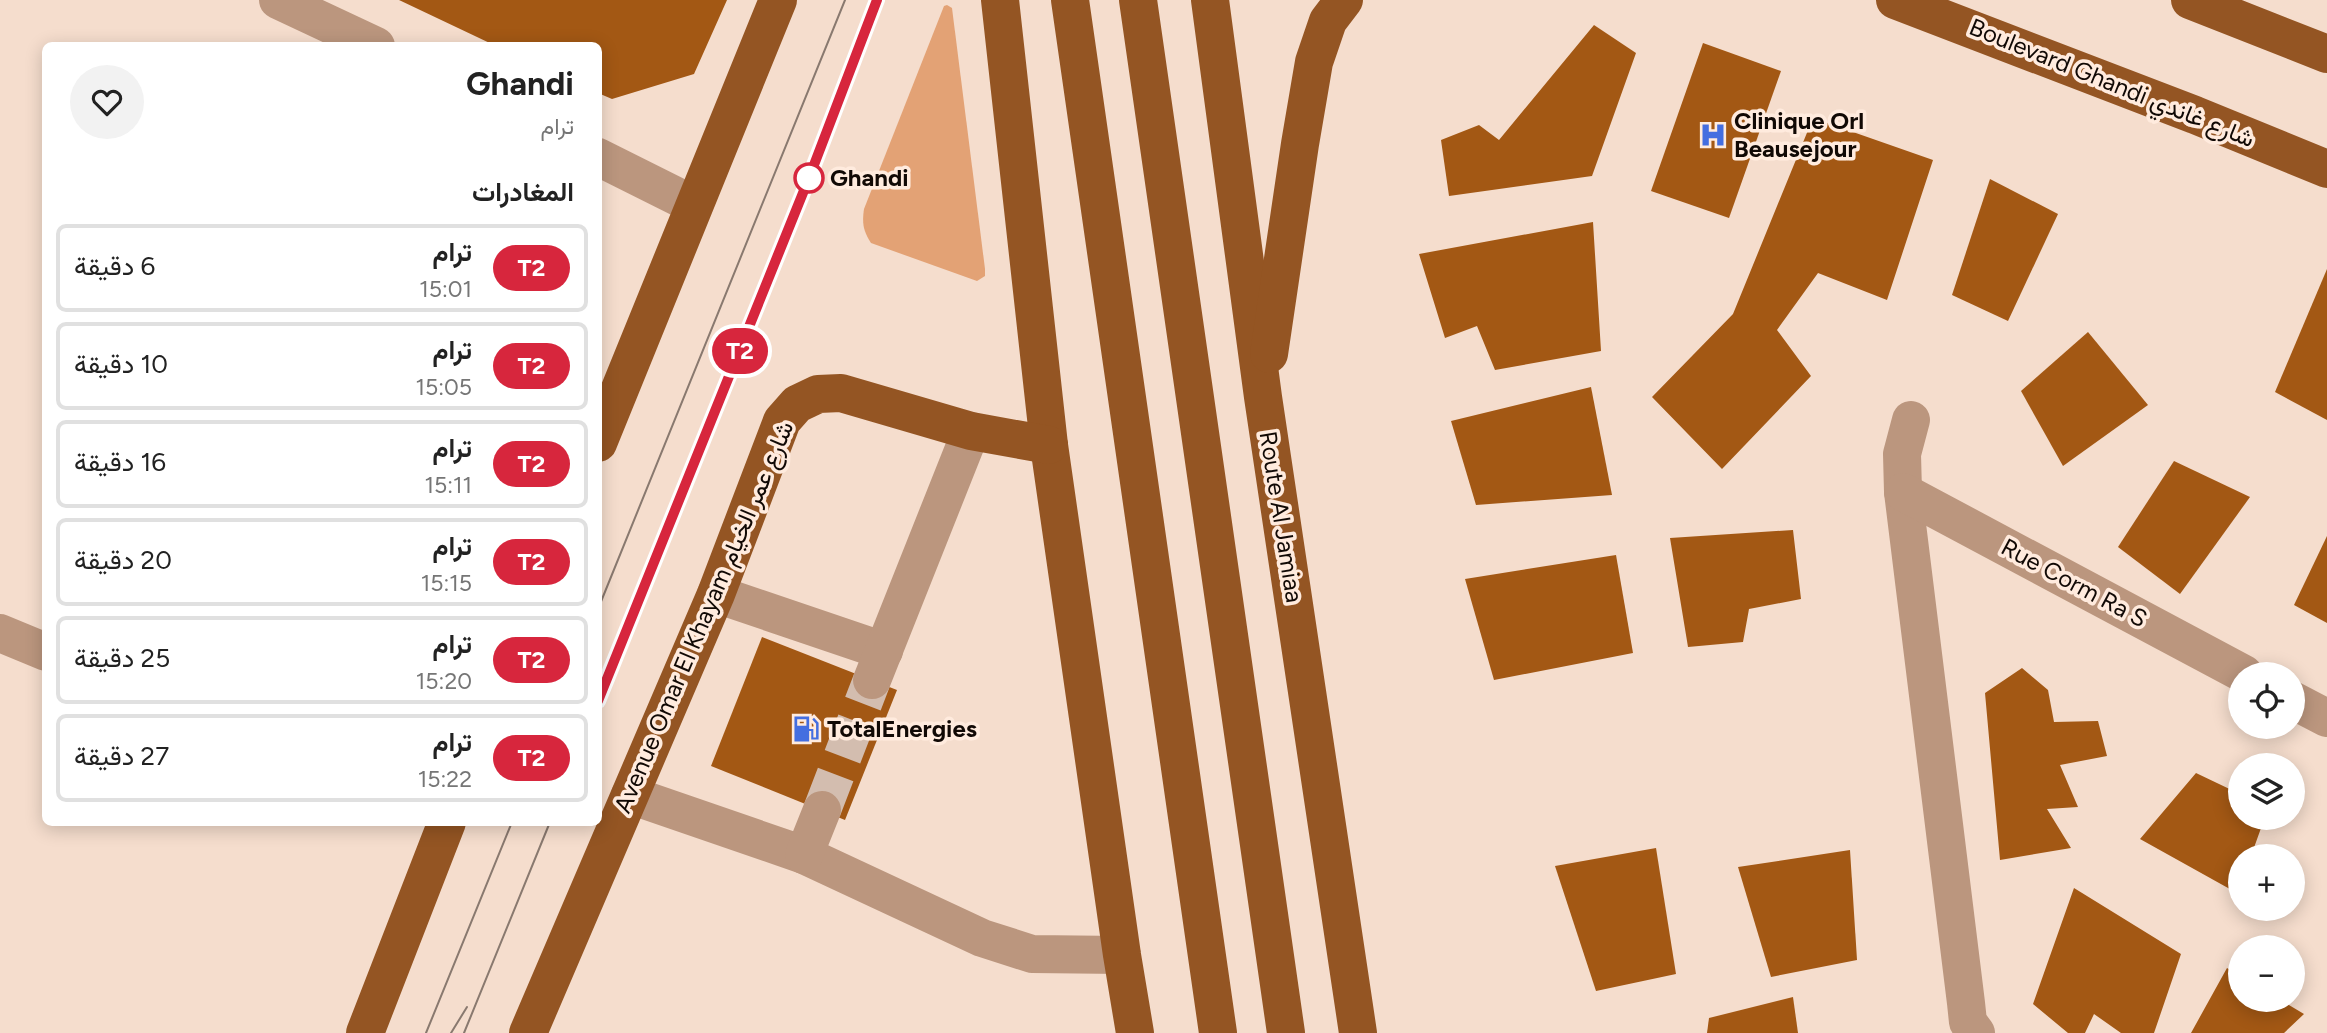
<!DOCTYPE html>
<html lang="ar">
<head>
<meta charset="utf-8">
<style>
	:root { --surface:#fff; --page:#f2f2f2; --text:#222; --muted:#767676; --line:#e0e0e0 }
	body { margin:0; font-family:Figtree,Vazirmatn,sans-serif; background:var(--page); color:var(--text); direction:rtl; height:100vh; display:flex; flex-direction:column; font-size:26px; white-space:nowrap }
	* { box-sizing:border-box; margin:0 }
	p { font-size:23px; color:var(--muted) }
	.icon { flex:none; width:38px; height:38px; fill:none; stroke:currentColor; stroke-width:2; stroke-linecap:round; stroke-linejoin:round }
	.map { position:relative; flex:1; overflow:hidden; direction:ltr }
	.side { position:absolute; left:42px; top:42px; width:560px; height:784px; display:flex; flex-direction:column; background:var(--surface); border-radius:10px; box-shadow:0 4px 18px #0003; direction:rtl }
	.side>* { flex:none }
	.badge { padding:0 14px; border-radius:23px; font-size:24px; line-height:46px }
	.tools { position:absolute; left:2228px; top:662px; display:grid; gap:14px }
	.tools a { display:grid; place-items:center; width:77px; height:77px; border-radius:50%; background:var(--surface); box-shadow:0 4px 18px #0003; font-size:35px }
	.map>.badge { position:absolute; translate:-50% -50%; box-shadow:0 0 0 4px #fff }
	h2 { padding:0 28px; font-size:26px; line-height:63px }
	.round { display:grid; place-items:center; flex:none; width:74px; height:74px; border-radius:37px; background:var(--page) }
	.summary { display:flex; align-items:center; justify-content:space-between; height:119px; padding:0 28px }
	h1 { font-size:33px; font-weight:700; line-height:52px }
	ul { padding:0; list-style:none }
	li { display:flex; align-items:center; gap:21px; height:88px; margin:0 14px 10px; padding:0 14px; border:4px solid var(--line); border-radius:10px }
	li div { flex:1 }
	li b { display:block; font-size:26px }
	li em { font-style:normal }
	li .badge { min-width:77px; font-weight:700; text-align:center }
	.map>svg:first-child { display:block }
</style>
</head>
<body>
<div class="map">
<svg width="2327" height="1033" viewBox="0 0 2327 1033">
	<rect width="100%" height="100%" fill="#f5ddcd"/>
	<path fill="#e3a275" d="M947 5 952 8 985 269V276L977 281 871 243C863 231 862 223 864 209L944 6Z"/>
	<g fill="#a35814">
		<path d="M399 0H727L694 74 612 99 598 93V46H496Z"/>
		<path d="M1594 25 1636 53 1592 176 1449 196 1441 140 1479 125 1499 140Z"/>
		<path d="M1703 43 1781 71 1729 218 1651 191Z"/>
		<path d="M1813 118 1933 160 1887 300 1818 273 1777 330 1811 376 1722 469 1652 397 1733 314Z"/>
		<path d="M1990 179 2058 214 2008 321 1952 295Z"/>
		<path d="M1593 222 1601 351 1495 370 1477 326 1445 338 1419 254Z"/>
		<path d="M2327 269V420L2275 392Z"/>
		<path d="M2088 332 2148 405 2063 466 2021 391Z"/>
		<path d="M1591 387 1612 495 1476 505 1451 421Z"/>
		<path d="M2174 461 2250 497 2180 594 2118 547Z"/>
		<path d="M1793 530 1801 599 1749 609 1743 642 1688 647 1670 538Z"/>
		<path d="M2327 536V623L2294 605Z"/>
		<path d="M1616 555 1633 653 1494 680 1465 579Z"/>
		<path d="M762 637 897 690 845 820 711 766Z"/>
		<path d="M2022 668 2048 690 2054 722 2098 721 2107 756 2060 765 2078 807 2047 809 2071 848 2000 860 1985 693Z"/>
		<path d="M2196 773 2240 794V817H2265L2251 856H2240V884L2237 893 2140 839Z"/>
		<path d="M1656 848 1676 974 1596 991 1555 866Z"/>
		<path d="M1850 850 1857 960 1771 977 1738 867Z"/>
		<path d="M2074 888 2181 954 2154 1033H2121L2094 1014 2085 1033H2068L2033 1004Z"/>
		<path d="M2227 968 2240 976V999H2279L2304 1014 2284 1033H2191Z"/>
		<path d="M1793 997 1798 1033H1707L1709 1018Z"/>
	</g>
	<g fill="none" stroke-linecap="round" stroke-linejoin="round">
		<path stroke="#d3bdaf" stroke-width="38" stroke-dasharray="38 19" stroke-linecap="butt" d="M822 810 872 680"/>
		<g stroke="#bb967e" stroke-width="38">
			<path d="M278 0 376 46"/>
			<path d="M598 157 694 205"/>
			<path d="M1911 420 1902 454 1903 492 1966 1003 1968 1022 1976 1033"/>
			<path d="M1903 492 2244 674"/>
			<path d="M716 594 884 651"/>
			<path d="M0 633 46 652"/>
			<path d="M872 680 971 431"/>
			<path d="M2292 700 2327 718"/>
			<path d="M630 795 804 855 982 938 1032 954 1122 955"/>
			<path d="M804 855 822 810"/>
		</g>
		<g stroke="#945523" stroke-width="38">
			<path d="M1000 0 1049 445 1122 955 1135 1033"/>
			<path d="M1070 0 1218 1033"/>
			<path d="M1138 0 1286 1033"/>
			<path d="M1210 0 1263 397 1358 1033"/>
			<path d="M1895 0 2195 115 2327 169"/>
			<path d="M2190 0 2327 54"/>
			<path d="M1269 354 1300 144 1314 62 1328 21 1344 0"/>
			<path d="M598 443 778 0"/>
			<path d="M365 1033 447 822"/>
			<path d="M528 1033 716 594 782 421 797 404 818 394 841 393 971 431 1049 445"/>
		</g>
		<g stroke="#89796f" stroke-width="2">
			<path d="M598 609 845 0"/>
			<path d="M598 701 809 178 877 0"/>
			<path d="M426 1033 512 822"/>
			<path d="M451 1033 467 1007"/>
			<path d="M464 1033 550 822"/>
		</g>
	</g>
	<g fill="none" stroke-linecap="round" stroke-linejoin="round">
		<g stroke="#fff" stroke-width="16">
			<path id="line" d="M598 701 809 178 877 0"/>
		</g>
		<use href="#line" stroke="#d7263d" stroke-width="10"/>
	</g>
	<defs>
		<g id="hospital-bare" transform="scale(2.1)"><path d="M-5-5h3v3.5h4V-5h3V5h-3V1.5h-4V5h-3Z" fill="#446ee0" stroke="#ffebde" stroke-width="2.5" paint-order="stroke"/></g>
		<g id="fuel-bare" transform="scale(2.1)"><path d="M-5.5-6h7V0h2V4h1.3V-2.5L3-4.5l.8-.8L6-3V5H2.5V1h-1V6h-7ZM-4.2-4.7v3.2H.2V-4.7Z" fill="#446ee0" stroke="#ffebde" stroke-width="2.5" paint-order="stroke"/></g>
	</defs>
	<g fill-rule="evenodd">
		<use href="#hospital-bare" x="1713" y="135"/>
		<use href="#fuel-bare" x="806" y="729"/>
	</g>
	<circle fill="#fff" stroke="#d7263d" stroke-width="3.5" cx="809" cy="178" r="14"/>
	<g text-anchor="middle" stroke-width="7" stroke-linejoin="round" paint-order="stroke">
		<g font-size="24" fill="#110905" stroke="#ffebde">
			<text transform="translate(2112 83) rotate(22)" y="8">Boulevard Ghandi شارع غاندي</text>
			<text transform="translate(1281 517) rotate(81)" y="8">Route Al Jamiaa</text>
			<text transform="translate(2074 583) rotate(28)" y="8">Rue Corm Ra S</text>
			<text transform="translate(704 617) rotate(-67)" y="8">Avenue Omar El Khayam شارع عمر الخيام</text>
		</g>
		<g font-size="24" font-weight="bold" fill="#110905" stroke="#ffebde" text-anchor="start">
			<text x="1734" y="129">Clinique Orl<tspan x="1734" dy="28">Beausejour</tspan></text>
			<text x="827" y="737">TotalEnergies</text>
		</g>
		<g font-size="24" font-weight="bold" fill="#110905" stroke="#ffebde" text-anchor="start">
			<text x="830" y="186">Ghandi</text>
		</g>
	</g>
</svg>
<div class="tools">
<a><svg class="icon" aria-label="locate" viewBox="0 0 24 24"><circle cx="12" cy="12" r="6"/><path d="M12 2v4M12 18v4M2 12h4M18 12h4"/></svg></a>
<a><svg class="icon" aria-label="layers" viewBox="0 0 24 24"><path d="M12 4l9 5-9 5-9-5zM3 14l9 5 9-5"/></svg></a>
<a>+</a>
<a>−</a>
</div>
<b class="badge" style="left:740px;top:351px;background:#d7263d;color:#fff">T2</b>
<section class="side">
<div class="summary"><div><h1>Ghandi</h1><p>ترام</p></div><a class="round"><svg class="icon" aria-label="heart" viewBox="0 0 24 24"><path d="M12 20l-8-8c-3-5 5-10 8-4 3-6 11-1 8 4z"/></svg></a></div>
<h2>المغادرات</h2>
<ul>
<li><span class="badge" style="background:#d7263d;color:#fff">T2</span><div><b>ترام</b><p>15:01</p></div><em>6 دقيقة</em></li>
<li><span class="badge" style="background:#d7263d;color:#fff">T2</span><div><b>ترام</b><p>15:05</p></div><em>10 دقيقة</em></li>
<li><span class="badge" style="background:#d7263d;color:#fff">T2</span><div><b>ترام</b><p>15:11</p></div><em>16 دقيقة</em></li>
<li><span class="badge" style="background:#d7263d;color:#fff">T2</span><div><b>ترام</b><p>15:15</p></div><em>20 دقيقة</em></li>
<li><span class="badge" style="background:#d7263d;color:#fff">T2</span><div><b>ترام</b><p>15:20</p></div><em>25 دقيقة</em></li>
<li><span class="badge" style="background:#d7263d;color:#fff">T2</span><div><b>ترام</b><p>15:22</p></div><em>27 دقيقة</em></li>
</ul>
</section>
</div>
</body>
</html>
